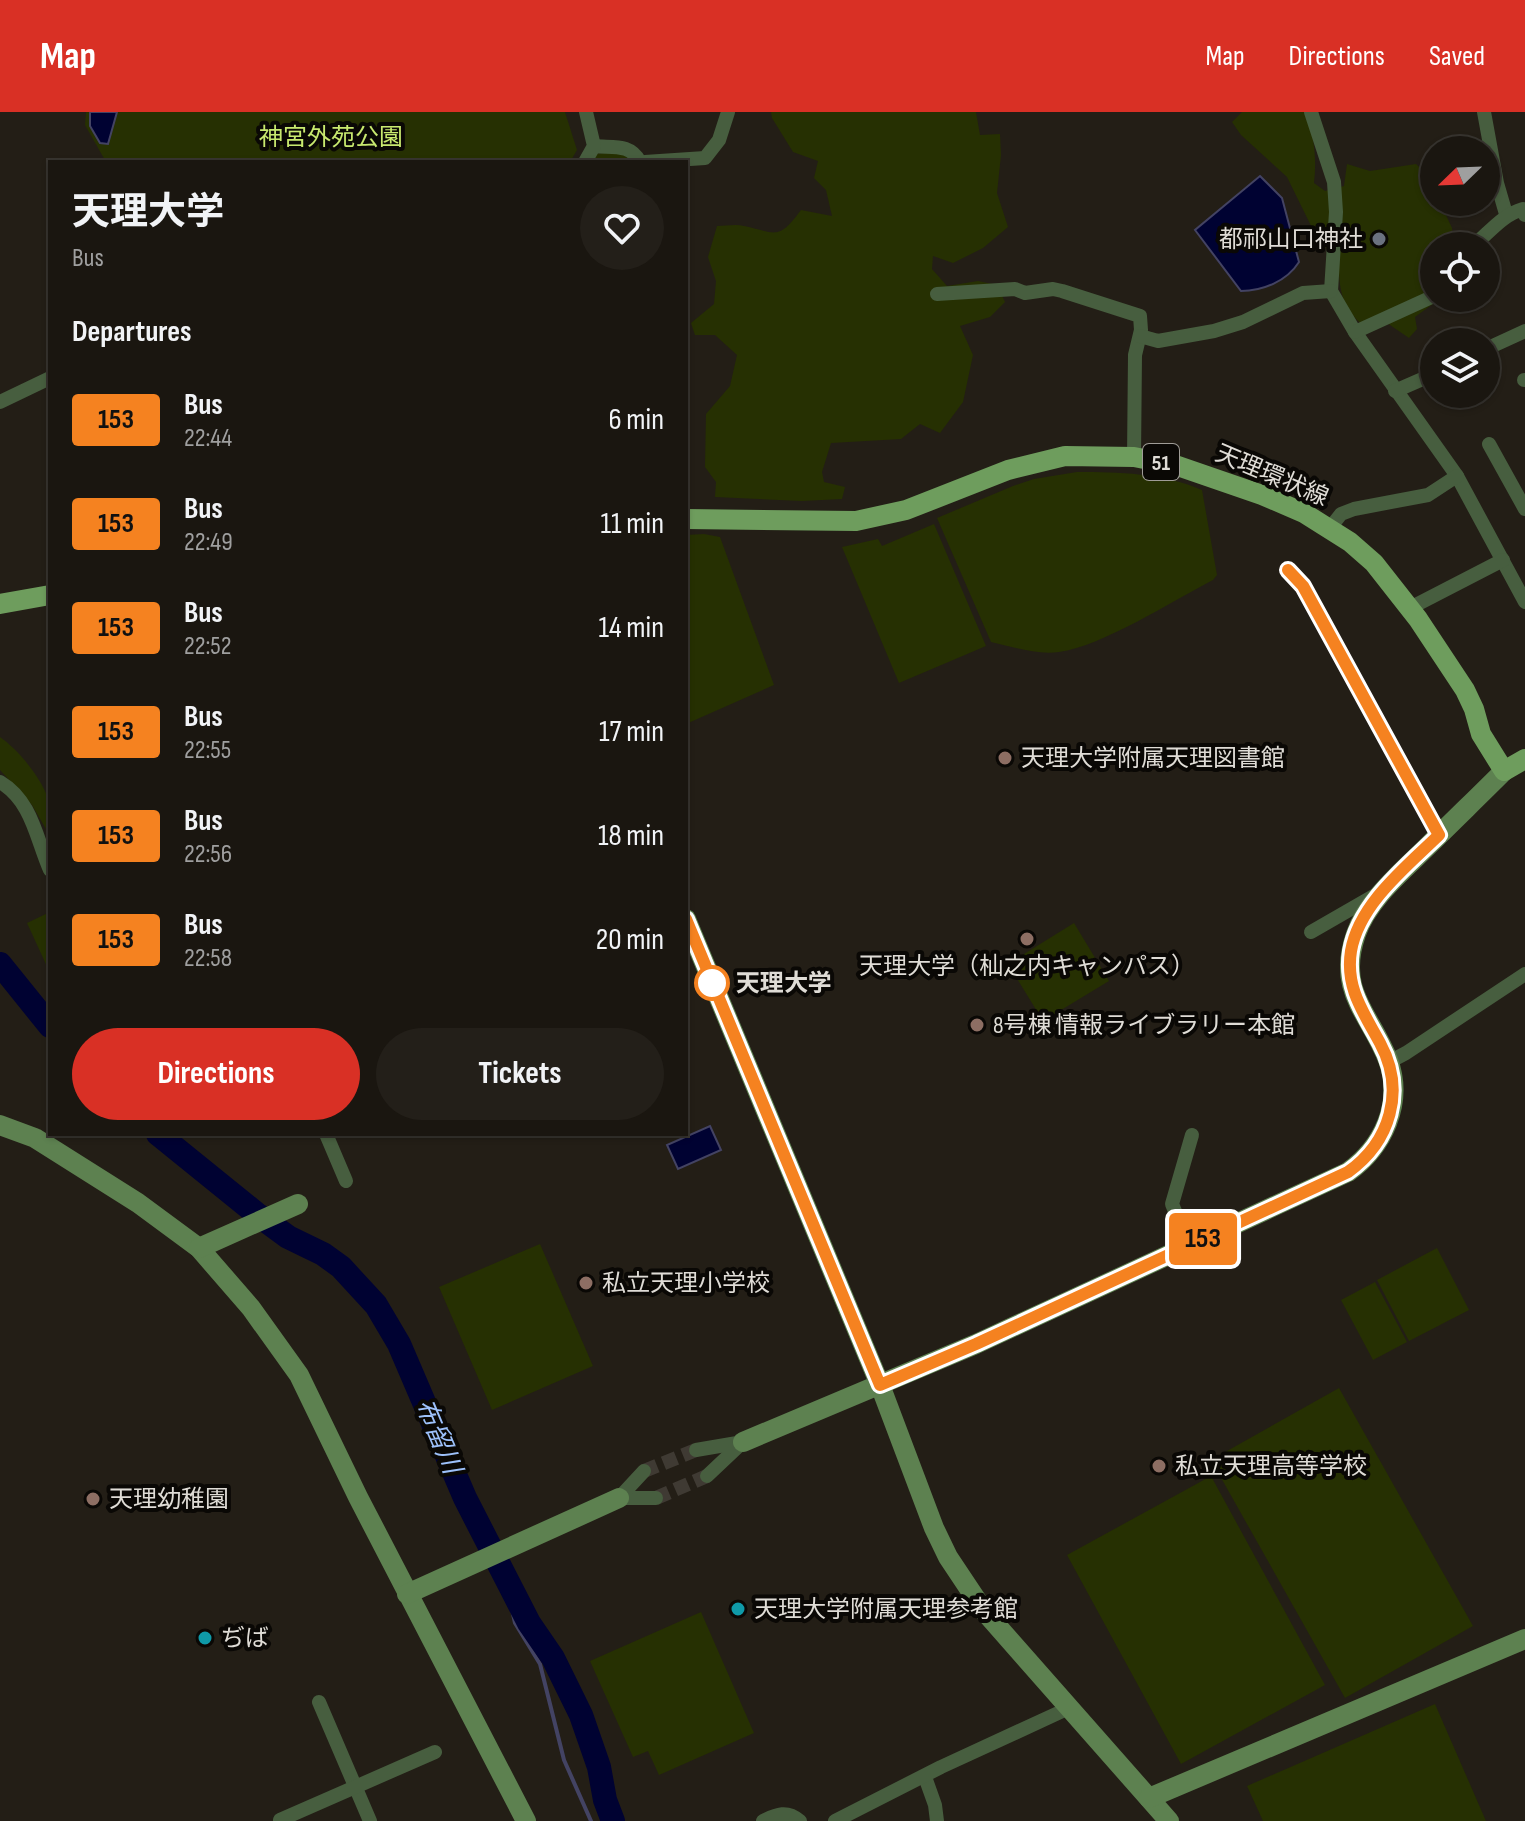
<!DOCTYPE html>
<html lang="en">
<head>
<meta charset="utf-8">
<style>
	:root { --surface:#1a1610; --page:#231f19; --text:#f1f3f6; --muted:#9f9f9f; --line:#383530; --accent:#d93025 }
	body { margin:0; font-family:"Sofia Sans Condensed","Noto Sans JP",sans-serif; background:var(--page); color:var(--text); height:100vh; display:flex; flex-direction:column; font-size:30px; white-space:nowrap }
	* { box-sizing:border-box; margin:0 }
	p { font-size:26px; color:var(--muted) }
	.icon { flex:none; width:44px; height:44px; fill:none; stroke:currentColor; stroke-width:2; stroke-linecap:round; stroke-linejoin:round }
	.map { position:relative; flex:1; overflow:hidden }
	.panel { position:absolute; left:48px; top:48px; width:640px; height:976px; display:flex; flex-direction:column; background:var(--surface); border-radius:0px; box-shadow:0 2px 6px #0004,0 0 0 2px var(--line) }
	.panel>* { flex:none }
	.badge { padding:0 16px; border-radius:6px; font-size:28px; line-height:52px }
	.needle { width:52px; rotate:247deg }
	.tools { position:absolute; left:1420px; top:24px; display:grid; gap:16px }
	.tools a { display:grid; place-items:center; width:80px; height:80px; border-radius:50%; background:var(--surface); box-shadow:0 2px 6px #0004,0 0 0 2px var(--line); font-size:40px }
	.map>.badge { position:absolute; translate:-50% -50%; box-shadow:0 0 0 4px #fff }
	h2 { padding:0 24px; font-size:30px; line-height:72px }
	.round { display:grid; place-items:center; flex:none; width:84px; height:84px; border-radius:42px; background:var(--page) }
	.overview { display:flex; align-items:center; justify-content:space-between; height:136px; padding:0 24px }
	h1 { font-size:38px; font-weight:700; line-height:60px }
	.primary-button { display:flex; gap:16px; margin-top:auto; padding:16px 24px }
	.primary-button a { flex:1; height:92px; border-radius:48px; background:var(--accent); color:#fff; font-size:32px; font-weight:700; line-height:92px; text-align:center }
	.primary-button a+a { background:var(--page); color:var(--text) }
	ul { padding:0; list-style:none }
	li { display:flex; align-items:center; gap:24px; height:104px; padding:0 24px }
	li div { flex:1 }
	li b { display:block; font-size:30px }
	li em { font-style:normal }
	li .badge { min-width:88px; font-weight:700; text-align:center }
	header { display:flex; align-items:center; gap:48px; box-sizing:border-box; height:112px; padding:0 40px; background:var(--accent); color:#fff }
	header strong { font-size:38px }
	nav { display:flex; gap:44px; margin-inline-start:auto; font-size:28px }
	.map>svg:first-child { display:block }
</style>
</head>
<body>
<header>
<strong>Map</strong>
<nav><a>Map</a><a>Directions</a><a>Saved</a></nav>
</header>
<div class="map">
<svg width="1525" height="1709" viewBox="0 0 1525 1709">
	<rect width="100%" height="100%" fill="#231e16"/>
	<g fill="#263002">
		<path d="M86 0H565L577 38 570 50H106L85 13Z"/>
		<path d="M771 0H976L980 23 1000 22 1001 43 997 81 1008 115 983 136 953 151 933 144 932 157 947 174 978 169 997 173 1005 190 990 205 960 214 973 243 963 290 940 321 920 312 901 327 831 331 822 360 824 370 845 375 842 387 802 389 715 385 716 370 705 355 706 302 730 274 737 243 715 223H695L691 211 714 192 716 169 708 145 717 114C726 114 736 112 744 114 777 121 778 129 801 98L832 104 826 78 814 66 818 49 793 40 772 6Z"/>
		<path d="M1242 0H1306C1314 24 1317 46 1314 71L1325 79 1344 74 1347 52 1370 59 1416 52 1433 68 1434 90H1440L1452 116 1454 134H1434V186H1441L1415 205 1417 217 1409 226 1387 211 1371 218C1345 204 1338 180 1339 152L1316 124 1287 65 1241 23 1232 10Z"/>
		<path d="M628 39 634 50H590L594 42Z"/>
		<path d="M1077 360C1119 360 1163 361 1202 378L1217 463 1213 468C1172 489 1103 534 1059 540 1037 543 1013 535 991 530L937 406 1013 374 1034 367Z"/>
		<path d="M934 412 986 534 899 571 842 435 878 427 882 434Z"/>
		<path d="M704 422 720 425 774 573 686 612V423Z"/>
		<path d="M0 625C19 638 46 671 50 694 51 701 50 708 50 715L46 717 32 693 0 658Z"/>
		<path d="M50 800V861L27 811Z"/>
		<path d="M1074 811 1109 869 1043 909 1008 852Z"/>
		<path d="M540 1132 593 1254 492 1298 439 1175Z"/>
		<path d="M1437 1136 1469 1198 1409 1229 1377 1168Z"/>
		<path d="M1375 1170 1407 1230 1373 1248 1341 1188Z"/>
		<path d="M1339 1276 1473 1514 1345 1586 1211 1348Z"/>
		<path d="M1211 1364 1325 1573 1181 1652 1067 1443Z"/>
		<path d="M701 1500 754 1621 659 1663 648 1639 633 1645 590 1549Z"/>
		<path d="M1435 1592 1486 1709H1263L1247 1674Z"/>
	</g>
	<g fill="#000232" stroke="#434363" stroke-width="2">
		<path d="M90 0H117L108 32 100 31 90 14Z"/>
		<path d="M1260 64 1282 86 1299 150C1287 169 1263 179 1241 179L1195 118Z"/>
		<path d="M710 1014 721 1038 678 1057 667 1033Z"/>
	</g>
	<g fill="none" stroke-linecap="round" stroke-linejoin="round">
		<path stroke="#434363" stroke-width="4" d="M505 1465 515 1511 540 1552 564 1648 591 1709"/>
		<g stroke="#000232" stroke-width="24">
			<path d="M0 852 50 914"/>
			<path d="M158 1022 258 1103 288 1125 323 1142 341 1155 376 1193 399 1232 465 1386 529 1511 553 1546 581 1603 599 1655 605 1688 613 1709"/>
		</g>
		<g stroke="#3f3a33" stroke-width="14" stroke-dasharray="14 7" stroke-linecap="butt">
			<path d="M644 1359 696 1338"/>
			<path d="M656 1386 707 1364"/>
		</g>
		<g stroke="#475e3f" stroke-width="14">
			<path d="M1311 0 1334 70 1336 100 1331 179 1355 220 1457 364 1525 490"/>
			<path d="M1484 0 1497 71 1506 102"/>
			<path d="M594 34C613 36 630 31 640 50"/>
			<path d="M585 50 594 34 586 0"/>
			<path d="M645 50 705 46 719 28 728 0"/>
			<path d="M1473 134C1490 120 1502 103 1523 97L1525 103"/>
			<path d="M937 182 1015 177 1025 181 1053 177 1062 179 1140 204 1141 218 1135 243 1134 345"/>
			<path d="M1355 220 1434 184"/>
			<path d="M1140 224 1158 229 1214 219 1243 210 1303 181 1331 179"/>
			<path d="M1486 237 1525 219"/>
			<path d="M1524 268H1525"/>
			<path d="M1395 279 1434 262"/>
			<path d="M0 290 50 266"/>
			<path d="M1489 332 1525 397"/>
			<path d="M1330 416 1341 402 1354 397 1428 383 1457 364"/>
			<path d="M1288 458 1303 474 1439 723"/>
			<path d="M1410 496 1503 448"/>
			<path d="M0 670C32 689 36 726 50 758"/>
			<path d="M1311 820 1377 782"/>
			<path d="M1389 950 1406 941 1525 862"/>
			<path d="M326 1022 346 1069"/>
			<path d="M1189 1133 1172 1092 1192 1023"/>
			<path d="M696 1338 743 1330"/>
			<path d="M707 1364 743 1330"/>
			<path d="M619 1386H656"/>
			<path d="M619 1386 644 1359"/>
			<path d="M319 1590 370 1709"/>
			<path d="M925 1665 935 1693 937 1709"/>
			<path d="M280 1708 435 1640"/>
			<path d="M763 1709C777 1702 787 1698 800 1709"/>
			<path d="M835 1709 941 1655 1069 1596"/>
		</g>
		<g stroke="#5d8150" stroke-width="20">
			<path d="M686 807 880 1273 934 1416 948 1445 984 1499 1169 1709"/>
			<path d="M0 1013 35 1026 138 1091 199 1136 251 1196 299 1263 358 1385 526 1709"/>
			<path d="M199 1136 298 1092"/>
			<path d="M743 1330 976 1232 1348 1060C1383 1035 1404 991 1388 948 1370 901 1336 880 1356 822 1368 787 1404 758 1430 732 1454 708 1479 684 1504 659"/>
			<path d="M407 1482 619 1386"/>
			<path d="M1149 1686 1525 1527"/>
		</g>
		<g stroke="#6e9d5d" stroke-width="20">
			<path d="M686 407 856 409 906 398 1008 358 1065 344 1134 345 1175 353 1262 383 1304 401 1350 430 1374 451 1418 507 1465 578 1474 597 1481 622 1504 659 1525 647"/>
			<path d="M0 492 50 483"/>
		</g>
	</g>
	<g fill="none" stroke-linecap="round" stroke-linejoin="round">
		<g stroke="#fff" stroke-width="18">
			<path id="line" d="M686 807 880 1273 976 1232 1348 1060C1390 1030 1406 979 1380 931 1364 901 1345 876 1351 839 1359 792 1406 755 1439 723L1303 474 1288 458"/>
		</g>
		<use href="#line" stroke="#f58220" stroke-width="12"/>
	</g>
	<circle fill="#6b7280" stroke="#0a0805" stroke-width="3" cx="1379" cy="127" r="8"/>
	<g fill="#8d6e63" stroke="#0a0805" stroke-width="3">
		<circle cx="1005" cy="646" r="8"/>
		<circle cx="1027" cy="827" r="8"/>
		<circle cx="977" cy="913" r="8"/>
		<circle cx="586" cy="1171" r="8"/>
		<circle cx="1159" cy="1354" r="8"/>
		<circle cx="93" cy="1387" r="8"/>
	</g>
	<circle fill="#fff" stroke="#f58220" stroke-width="4" cx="712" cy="871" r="16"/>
	<g fill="#0f9aa8" stroke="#0a0805" stroke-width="3">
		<circle cx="738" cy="1497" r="8"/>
		<circle cx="205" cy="1526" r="8"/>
	</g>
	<g text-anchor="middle" stroke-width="8" stroke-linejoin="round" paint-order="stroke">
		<rect fill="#0a0805" stroke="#9f9c97" stroke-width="2" x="1143" y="332" width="36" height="36" rx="6"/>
		<g font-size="22" font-weight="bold" fill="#dfdcd6">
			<text x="1161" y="358">51</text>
		</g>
		<g font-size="24" fill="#c8e96f" stroke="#0a0805">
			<text x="331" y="33">神宮外苑公園</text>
		</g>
		<g font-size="24" fill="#dfdcd6" stroke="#0a0805" text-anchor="start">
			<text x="1363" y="135" text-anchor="end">都祁山口神社</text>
			<text x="1021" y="654">天理大学附属天理図書館</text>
			<text x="1027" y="862" text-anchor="middle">天理大学（杣之内キャンパス）</text>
			<text x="993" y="921">8号棟 情報ライブラリー本館</text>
			<text x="602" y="1179">私立天理小学校</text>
			<text x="1175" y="1362">私立天理高等学校</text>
			<text x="109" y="1395">天理幼稚園</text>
			<text x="754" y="1505">天理大学附属天理参考館</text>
			<text x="221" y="1534">ぢば</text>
		</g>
		<g font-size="24" fill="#dfdcd6" stroke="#0a0805">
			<text transform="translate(1272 363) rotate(23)" y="8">天理環状線</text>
		</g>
		<g font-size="24" font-weight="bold" fill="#dfdcd6" stroke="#0a0805" text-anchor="start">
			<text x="736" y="879">天理大学</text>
		</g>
		<g font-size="26" font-style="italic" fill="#9dc1fb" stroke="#0a0805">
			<text transform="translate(439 1324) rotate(67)" y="9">布留川</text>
		</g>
	</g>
</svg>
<div class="tools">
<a><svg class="needle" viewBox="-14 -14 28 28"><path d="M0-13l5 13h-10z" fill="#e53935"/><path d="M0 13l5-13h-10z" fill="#9f9f9f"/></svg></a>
<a><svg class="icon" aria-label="locate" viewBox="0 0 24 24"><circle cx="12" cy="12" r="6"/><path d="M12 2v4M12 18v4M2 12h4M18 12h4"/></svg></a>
<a><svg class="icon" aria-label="layers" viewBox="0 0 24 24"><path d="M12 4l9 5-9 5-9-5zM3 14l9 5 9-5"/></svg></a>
</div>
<b class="badge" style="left:1203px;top:1127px;background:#f58220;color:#111">153</b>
<section class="panel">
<div class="overview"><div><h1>天理大学</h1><p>Bus</p></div><a class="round"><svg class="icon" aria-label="heart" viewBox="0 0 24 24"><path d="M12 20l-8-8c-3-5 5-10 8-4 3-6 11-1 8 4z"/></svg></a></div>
<h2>Departures</h2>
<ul>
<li><span class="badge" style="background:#f58220;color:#111">153</span><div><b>Bus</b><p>22:44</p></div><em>6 min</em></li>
<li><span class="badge" style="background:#f58220;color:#111">153</span><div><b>Bus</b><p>22:49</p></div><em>11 min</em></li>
<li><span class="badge" style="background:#f58220;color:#111">153</span><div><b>Bus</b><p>22:52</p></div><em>14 min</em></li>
<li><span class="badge" style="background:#f58220;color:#111">153</span><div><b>Bus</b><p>22:55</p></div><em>17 min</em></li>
<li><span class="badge" style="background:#f58220;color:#111">153</span><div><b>Bus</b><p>22:56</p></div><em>18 min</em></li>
<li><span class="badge" style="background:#f58220;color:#111">153</span><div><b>Bus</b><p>22:58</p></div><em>20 min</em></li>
</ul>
<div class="primary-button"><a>Directions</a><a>Tickets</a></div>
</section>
</div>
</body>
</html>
